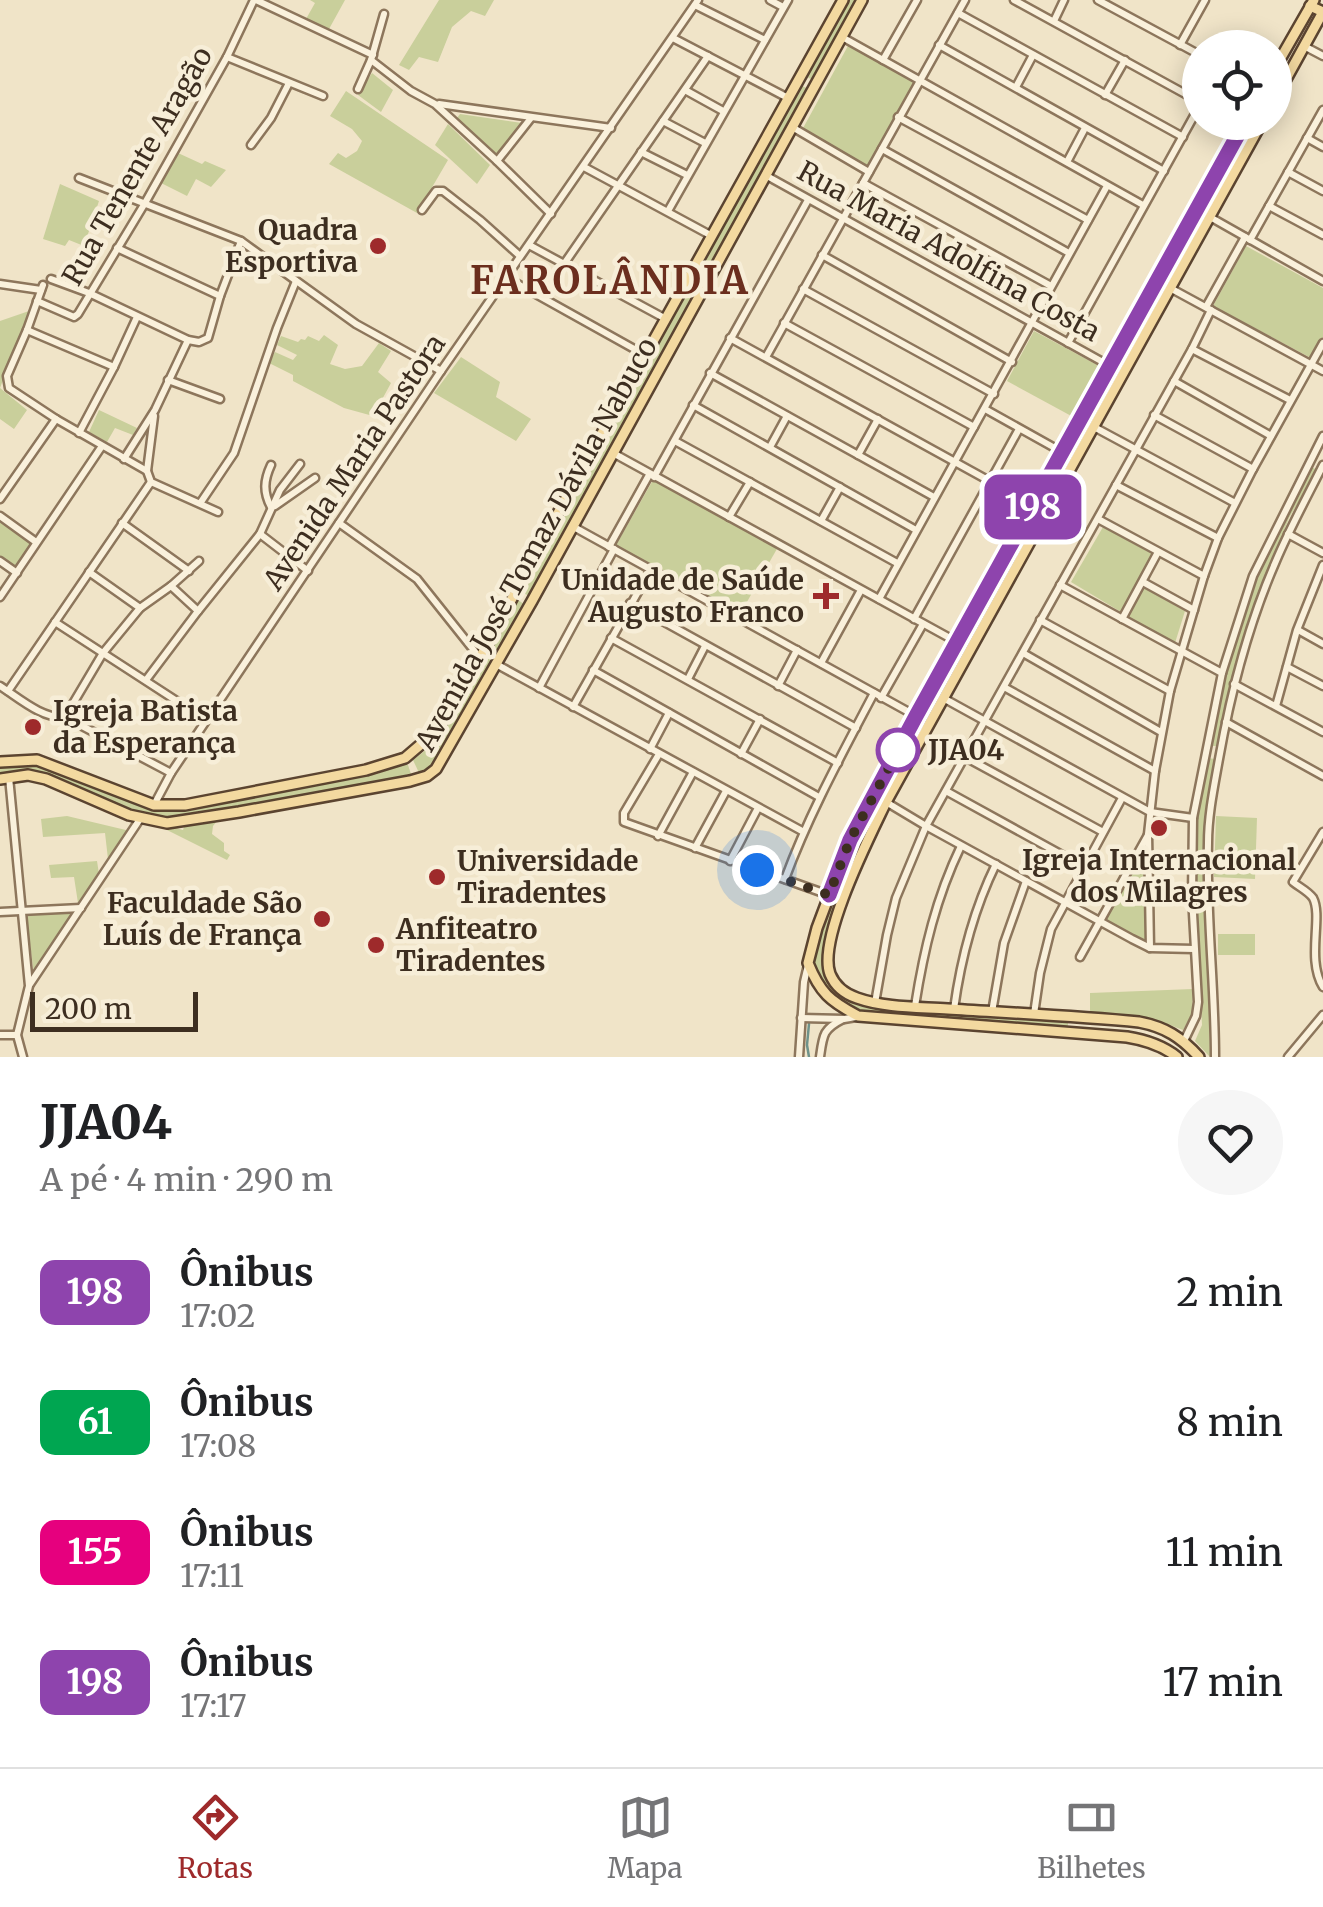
<!DOCTYPE html>
<html lang="pt">
<head>
<meta charset="utf-8">
<style>
	:root { --surface:#fff; --page:#f6f6f6; --text:#202124; --muted:#757577; --line:#e0e0e0; --accent:#9e2a2b }
	body { margin:0; font-family:Merriweather,serif; background:var(--page); color:var(--text); height:100vh; display:flex; flex-direction:column; font-size:38px; white-space:nowrap }
	* { box-sizing:border-box; margin:0 }
	p { font-size:32px; color:var(--muted) }
	.icon { flex:none; width:55px; height:55px; fill:none; stroke:currentColor; stroke-width:2; stroke-linecap:round; stroke-linejoin:round }
	.map { position:relative; height:1057px; overflow:hidden }
	.panel { display:flex; flex-direction:column; background:var(--surface); flex:1 }
	.panel>* { flex:none }
	.badge { padding:0 20px; border-radius:15px; font-size:35px; line-height:65px }
	.controls { position:absolute; left:1182px; top:30px; display:grid; gap:20px }
	.controls a { display:grid; place-items:center; width:110px; height:110px; border-radius:50%; background:var(--surface); box-shadow:0 5px 25px #0003; font-size:50px }
	.scale { position:absolute; left:30px; bottom:25px; width:168px; box-sizing:border-box; padding-left:10px; border:5px solid #3d2e20; border-top:0; font-size:28px; line-height:35px; white-space:nowrap; color:#3d2e20; -webkit-text-stroke:8px #f7eed8; paint-order:stroke }
	.you { position:absolute; width:50px; height:50px; margin:-25px; border:8px solid #fff; border-radius:50%; background:#1a73e8; box-shadow:0 0 0 15px #1a73e833 }
	.map>.badge { position:absolute; translate:-50% -50%; box-shadow:0 0 0 5px #fff }
	.round { display:grid; place-items:center; flex:none; width:105px; height:105px; border-radius:52px; background:var(--page) }
	.head { display:flex; align-items:center; justify-content:space-between; height:170px; padding:0 40px }
	h1 { font-size:48px; font-weight:800; line-height:75px }
	ul { padding:0; list-style:none }
	li { display:flex; align-items:center; gap:30px; height:130px; padding:0 40px }
	li div { flex:1 }
	li b { display:block; font-size:38px }
	li em { font-style:normal }
	li .badge { min-width:110px; font-weight:700; text-align:center }
	.tabs { display:flex; justify-content:space-around; align-items:center; height:140px; border-top:2px solid var(--line); background:var(--surface); font-size:28px; color:var(--muted) }
	.tabs a { display:grid; justify-items:center; gap:5px }
	.tabs .on { color:var(--accent) }
	.map>svg:first-child { display:block }
</style>
</head>
<body>
<div class="map">
<svg width="1323" height="1057" viewBox="0 0 1323 1057">
	<rect width="100%" height="100%" fill="#f0e4c8"/>
	<g fill="#c9cf9b">
		<path d="M310 0H345L329 29 306 19 315 3Z"/>
		<path d="M439 0H494L485 16 471 11 452 27 438 62 419 57 409 70 399 65Z"/>
		<path d="M848 0H856L812 80 806 76Z"/>
		<path d="M849 44 916 83 869 166 802 130Z"/>
		<path d="M372 73 393 90 381 112 358 95Z"/>
		<path d="M800 85 811 90 700 282 695 281 694 277Z"/>
		<path d="M346 91 448 160 417 213 329 164 338 153 346 158 357 151 362 141 352 129 330 116Z"/>
		<path d="M460 114 522 123 498 155 457 118Z"/>
		<path d="M448 124 490 165 477 184 435 145Z"/>
		<path d="M178 153 202 164 205 161 226 170 211 187 196 179 187 196 161 183Z"/>
		<path d="M1224 166 1232 171 993 602 987 601 984 597Z"/>
		<path d="M60 184 99 201 84 246 69 240 65 246 43 239Z"/>
		<path d="M1246 246 1323 288V337L1311 358 1213 306Z"/>
		<path d="M689 289 695 292 532 597 523 593Z"/>
		<path d="M29 311 0 388 27 410 14 429 0 419V321Z"/>
		<path d="M1034 331 1103 368 1075 418 1007 381Z"/>
		<path d="M324 335 338 345 330 364 345 369 362 366 379 343 391 351 378 372 391 383 373 416 344 408 293 381V375L269 363 275 352 293 360 297 355 277 345 281 336 298 342 301 339 305 340 308 336 319 341Z"/>
		<path d="M461 357 500 382 496 397 531 419 516 441 434 393Z"/>
		<path d="M99 410 137 428 133 435 115 428 107 442 89 432Z"/>
		<path d="M1310 466 1317 470 1289 518 1263 586 1216 746H1209L1222 680 1256 578Z"/>
		<path d="M653 480 778 547 739 616 616 545Z"/>
		<path d="M0 520 34 543 16 570 0 558Z"/>
		<path d="M1103 527 1154 555 1121 612 1071 582Z"/>
		<path d="M1144 588 1185 611 1175 643 1128 618Z"/>
		<path d="M518 600 527 606 431 770 420 775 413 760 435 743 452 719Z"/>
		<path d="M981 607 987 611 863 841H859L855 835Z"/>
		<path d="M1206 758 1216 759C1201 858 1209 957 1210 1057L1195 1041 1202 1025 1196 909 1197 826Z"/>
		<path d="M21 763C59 763 90 786 125 800 145 808 166 810 187 810L377 774 403 764 408 765 411 774 408 777 179 818 133 812 37 772H18L0 775V767Z"/>
		<path d="M67 816 130 831 108 859 105 833 43 837 41 819Z"/>
		<path d="M1216 816 1257 818 1255 879 1214 877Z"/>
		<path d="M217 821 213 826 212 834 224 843V851L230 855 227 860 165 829 162 824 183 830 184 827Z"/>
		<path d="M1146 844 1147 944 1103 921Z"/>
		<path d="M851 846 859 850C852 867 845 884 839 901 820 949 807 993 872 1007L1026 1017 1068 1023V1026L869 1015C833 1006 813 985 814 947Z"/>
		<path d="M97 861 99 874 78 903 74 877 51 878 49 865Z"/>
		<path d="M73 911 34 974 26 914Z"/>
		<rect x="1218" y="934" width="37" height="21"/>
		<path d="M1193 989 1192 1014 1183 1030C1152 1017 1124 1014 1090 1012V993Z"/>
	</g>
	<g fill="none" stroke-linecap="round" stroke-linejoin="round">
		<path stroke="#6f938a" stroke-width="2.5" d="M809 1057 807 1045 809 1024"/>
		<g stroke="#8d765c" stroke-width="11">
			<g id="minor">
				<path d="M256 0 373 55"/>
				<path d="M770 0 783 7"/>
				<path d="M1014 0 1200 102"/>
				<path d="M1098 0 1200 55"/>
				<path d="M695 5 765 40"/>
				<path d="M958 13 1183 137"/>
				<path d="M1054 21 1064 0"/>
				<path d="M842 37 1143 205"/>
				<path d="M673 38 788 98"/>
				<path d="M939 45 1164 171"/>
				<path d="M1180 45 1205 0"/>
				<path d="M1304 46 1323 56"/>
				<path d="M227 57 323 96"/>
				<path d="M371 60 411 91 435 104 497 161 551 214"/>
				<path d="M883 60 917 0"/>
				<path d="M1016 87 1033 55"/>
				<path d="M358 89 371 60 384 14"/>
				<path d="M685 90 723 111"/>
				<path d="M1105 95 1125 60"/>
				<path d="M439 104 611 128"/>
				<path d="M898 117 1088 220"/>
				<path d="M663 121 705 143"/>
				<path d="M792 127 869 172"/>
				<path d="M1307 138 1323 147"/>
				<path d="M251 145 271 118 289 83"/>
				<path d="M882 149 1069 253"/>
				<path d="M641 152 687 175"/>
				<path d="M497 161 531 118"/>
				<path d="M1067 162 1085 128"/>
				<path d="M584 167 712 236"/>
				<path d="M1288 172 1323 191"/>
				<path d="M767 176 1110 366"/>
				<path d="M79 178 241 241 356 324 441 371"/>
				<path d="M863 183 1051 286"/>
				<path d="M1269 206 1323 235"/>
				<path d="M422 210 436 191H443L480 220 520 256"/>
				<path d="M668 211 788 0"/>
				<path d="M1210 217 1323 281"/>
				<path d="M1250 240 1323 110"/>
				<path d="M529 245 666 319"/>
				<path d="M117 248 220 296"/>
				<path d="M822 255 1012 362"/>
				<path d="M564 264 708 56"/>
				<path d="M507 278 645 355"/>
				<path d="M51 279 89 293 188 340 199 342 208 338 220 296 241 241"/>
				<path d="M0 284 41 290"/>
				<path d="M43 285 27 330 7 376 9 388 56 419 147 471 151 482 218 512"/>
				<path d="M1170 288 1323 371"/>
				<path d="M803 289 994 394"/>
				<path d="M37 301 74 317 78 314 145 203 227 57 254 0"/>
				<path d="M1206 307 1245 237"/>
				<path d="M784 323 974 427"/>
				<path d="M27 330 114 367"/>
				<path d="M730 338 1033 505"/>
				<path d="M1068 343 1200 105"/>
				<path d="M1192 349 1290 400"/>
				<path d="M766 357 965 0"/>
				<path d="M710 373 934 497"/>
				<path d="M168 380 220 399"/>
				<path d="M1174 381 1271 436"/>
				<path d="M693 405 916 530"/>
				<path d="M985 409 1062 452"/>
				<path d="M1154 415 1253 469"/>
				<path d="M1094 427 1235 503"/>
				<path d="M79 433 114 367 137 317"/>
				<path d="M675 441 897 563"/>
				<path d="M770 447 787 416"/>
				<path d="M613 453 957 642"/>
				<path d="M858 455 878 419"/>
				<path d="M124 459 155 410 188 340"/>
				<path d="M271 465C264 480 263 492 271 507"/>
				<path d="M147 471 154 416"/>
				<path d="M654 477 808 200"/>
				<path d="M1116 485 1218 538"/>
				<path d="M0 499 56 419"/>
				<path d="M201 502 234 453 277 328 296 281"/>
				<path d="M275 506 315 478"/>
				<path d="M0 516 36 542"/>
				<path d="M729 517 750 482"/>
				<path d="M1098 519 1204 576"/>
				<path d="M821 521 840 487"/>
				<path d="M122 523 189 571"/>
				<path d="M339 523 417 579 480 658"/>
				<path d="M572 526 916 716"/>
				<path d="M260 534 308 571"/>
				<path d="M1288 534 1323 553"/>
				<path d="M609 547 649 475"/>
				<path d="M0 561 17 573"/>
				<path d="M89 572 140 608"/>
				<path d="M1143 582 1194 610"/>
				<path d="M1060 585 1222 673"/>
				<path d="M171 586 198 611"/>
				<path d="M0 597 102 446"/>
				<path d="M879 599 1107 186"/>
				<path d="M630 603 856 728"/>
				<path d="M914 619 1019 429"/>
				<path d="M1122 619 1158 552"/>
				<path d="M1040 620 1170 691"/>
				<path d="M55 622 206 720"/>
				<path d="M1298 630 1323 644"/>
				<path d="M611 638 838 763"/>
				<path d="M1023 653 1161 732"/>
				<path d="M821 663 861 590"/>
				<path d="M496 664 802 831"/>
				<path d="M1287 667 1323 686"/>
				<path d="M593 670 819 797"/>
				<path d="M688 679 705 646"/>
				<path d="M146 680 198 611 260 534 280 490 300 464"/>
				<path d="M1234 684 1323 732"/>
				<path d="M0 686C19 698 42 719 65 717L171 773"/>
				<path d="M778 686 797 650"/>
				<path d="M1004 687 1155 771"/>
				<path d="M539 688 614 549"/>
				<path d="M8 691 151 482"/>
				<path d="M881 698 923 624"/>
				<path d="M945 699 1150 812 1193 818"/>
				<path d="M1276 706 1297 630 1323 565"/>
				<path d="M573 707 651 569"/>
				<path d="M65 717 103 653 140 608 171 586 199 561"/>
				<path d="M1226 722 1323 776"/>
				<path d="M650 749 669 713"/>
				<path d="M659 754 624 813V822L829 895"/>
				<path d="M741 754 760 719"/>
				<path d="M965 757 1103 832"/>
				<path d="M9 777 29 986 17 1035 23 1057"/>
				<path d="M946 791 1084 867"/>
				<path d="M886 802 926 826 1132 939 1150 948 1194 949"/>
				<path d="M154 805 171 773 441 371 698 0"/>
				<path d="M1323 832 1293 882C1299 887 1308 891 1313 898 1323 917 1306 959 1323 987"/>
				<path d="M658 836 693 772"/>
				<path d="M695 848 726 791"/>
				<path d="M730 861 758 808"/>
				<path d="M785 879C809 814 842 754 874 693"/>
				<path d="M0 912 81 908"/>
				<path d="M1150 948 1148 834 1155 771 1170 691 1204 576 1218 538 1253 469 1323 343"/>
				<path d="M1080 957 1148 835"/>
				<path d="M30 984 140 819"/>
				<path d="M875 1003 887 935 896 898 926 826 1192 349 1211 310"/>
				<path d="M915 1006C924 949 936 898 961 846"/>
				<path d="M954 1009C961 958 973 911 996 864"/>
				<path d="M992 1012 1004 943 1026 881"/>
				<path d="M1034 1014 1040 973 1051 929 1122 798"/>
				<path d="M801 1018 844 1019 856 1017"/>
				<path d="M0 1035H17"/>
				<path d="M1184 1041 1196 1016 1198 1002 1192 896 1193 818 1222 673 1253 576 1323 436"/>
				<path d="M799 1057 804 982 808 965"/>
				<path d="M820 1057C823 1035 823 1029 843 1019"/>
				<path d="M1215 1057C1215 986 1206 914 1208 843 1208 815 1214 787 1219 759 1231 691 1248 625 1276 561 1290 528 1307 497 1323 465"/>
				<path d="M1288 1057 1323 1015"/>
			</g>
		</g>
		<g stroke="#5b4430" stroke-width="14">
			<g id="major">
				<path d="M1275 68 1314 0"/>
				<path d="M1275 99 1323 12 1310 6"/>
				<path d="M0 762 37 760 154 805H185L366 770 405 758 426 740 441 723 480 658 571 489 843 0"/>
				<path d="M0 779 28 775 46 779 129 815 167 823 239 812 410 781 427 776 436 769 532 601 862 0"/>
				<path d="M1177 1057C1162 1045 1146 1040 1127 1037L858 1016C830 1001 820 993 808 963L817 928 850 840 916 716 1245 122"/>
				<path d="M1199 1057C1181 1037 1165 1027 1139 1022 1075 1016 1012 1013 948 1009 919 1007 885 1008 857 998 845 994 835 986 830 974 817 939 870 836 886 802L1262 122"/>
			</g>
		</g>
		<use href="#minor" stroke="#faf1dc" stroke-width="6"/>
		<use href="#major" stroke="#f3d9a0" stroke-width="9"/>
	</g>
	<g fill="none" stroke-linecap="round" stroke-linejoin="round">
		<g stroke="#fff" stroke-width="22">
			<path id="line" d="M829 895 850 840 916 716 1245 122"/>
		</g>
		<use href="#line" stroke="#8e44ad" stroke-width="15"/>
		<path stroke="#3d2e20" stroke-width="10" stroke-dasharray="0 18" d="M757 870 829 895 850 840 900 747 898 750"/>
	</g>
	<g fill="#9e2a2b" stroke="#f7eed8" stroke-width="4">
		<circle cx="378" cy="246" r="10"/>
		<path d="M821 581h10v10h10v10h-10v10h-10v-10h-10v-10h10z"/>
		<circle cx="33" cy="727" r="10"/>
		<circle cx="1159" cy="828" r="10"/>
		<circle cx="437" cy="877" r="10"/>
		<circle cx="322" cy="919" r="10"/>
		<circle cx="376" cy="945" r="10"/>
	</g>
	<circle fill="#fff" stroke="#8e44ad" stroke-width="5" cx="898" cy="750" r="20"/>
	<g text-anchor="middle" stroke-width="9" stroke-linejoin="round" paint-order="stroke">
		<g font-size="28" fill="#3d2e20" stroke="#f7eed8">
			<text transform="translate(137 166) rotate(-60)" y="10">Rua Tenente Aragão</text>
			<text transform="translate(949 251) rotate(29)" y="10">Rua Maria Adolfina Costa</text>
			<text transform="translate(354 462) rotate(-56)" y="10">Avenida Maria Pastora</text>
			<text transform="translate(536 544) rotate(-61)" y="10">Avenida José Tomaz Dávila Nabuco</text>
		</g>
		<g font-size="28" font-weight="bold" fill="#3d2e20" stroke="#f7eed8" text-anchor="end">
			<text x="358" y="240">Quadra<tspan x="358" dy="32">Esportiva</tspan></text>
			<text x="804" y="590">Unidade de Saúde<tspan x="804" dy="32">Augusto Franco</tspan></text>
			<text x="53" y="721" text-anchor="start">Igreja Batista<tspan x="53" dy="32">da Esperança</tspan></text>
			<text x="1159" y="870" text-anchor="middle">Igreja Internacional<tspan x="1159" dy="32">dos Milagres</tspan></text>
			<text x="457" y="871" text-anchor="start">Universidade<tspan x="457" dy="32">Tiradentes</tspan></text>
			<text x="302" y="913">Faculdade São<tspan x="302" dy="32">Luís de França</tspan></text>
			<text x="396" y="939" text-anchor="start">Anfiteatro<tspan x="396" dy="32">Tiradentes</tspan></text>
		</g>
		<g font-size="28" font-weight="bold" fill="#3d2e20" stroke="#f7eed8" text-anchor="start">
			<text x="928" y="760">JJA04</text>
		</g>
		<g font-size="38" font-weight="bold" letter-spacing="2.5" fill="#6b2e1e" stroke="#f7eed8">
			<text x="610" y="294">FAROLÂNDIA</text>
		</g>
	</g>
</svg>
<div class="controls">
<a><svg class="icon" aria-label="locate" viewBox="0 0 24 24"><circle cx="12" cy="12" r="6"/><path d="M12 2v4M12 18v4M2 12h4M18 12h4"/></svg></a>
</div>
<div class="scale">200 m</div>
<div class="you" style="left:757px;top:870px"></div>
<b class="badge" style="left:1033px;top:507px;background:#8e44ad;color:#fff">198</b>
</div>
<section class="panel">
<div class="head"><div><h1>JJA04</h1><p>A pé · 4 min · 290 m</p></div><a class="round"><svg class="icon" aria-label="heart" viewBox="0 0 24 24"><path d="M12 20l-8-8c-3-5 5-10 8-4 3-6 11-1 8 4z"/></svg></a></div>
<ul>
<li><span class="badge" style="background:#8e44ad;color:#fff">198</span><div><b>Ônibus</b><p>17:02</p></div><em>2 min</em></li>
<li><span class="badge" style="background:#00a651;color:#fff">61</span><div><b>Ônibus</b><p>17:08</p></div><em>8 min</em></li>
<li><span class="badge" style="background:#e6007e;color:#fff">155</span><div><b>Ônibus</b><p>17:11</p></div><em>11 min</em></li>
<li><span class="badge" style="background:#8e44ad;color:#fff">198</span><div><b>Ônibus</b><p>17:17</p></div><em>17 min</em></li>
</ul>
</section>
<nav class="tabs">
<a class="on"><svg class="icon" aria-label="directions" viewBox="0 0 24 24"><path d="M12 3l9 9-9 9-9-9zM9 14v-3h6M13 9l2 2-2 2"/></svg>Rotas</a>
<a><svg class="icon" aria-label="map" viewBox="0 0 24 24"><path d="M3 6l6-2 6 2 6-2v14l-6 2-6-2-6 2zM9 4v14M15 6v14"/></svg>Mapa</a>
<a><svg class="icon" aria-label="tickets" viewBox="0 0 24 24"><path d="M3 7h18v10H3zM15 7v10"/></svg>Bilhetes</a>
</nav>
</body>
</html>
